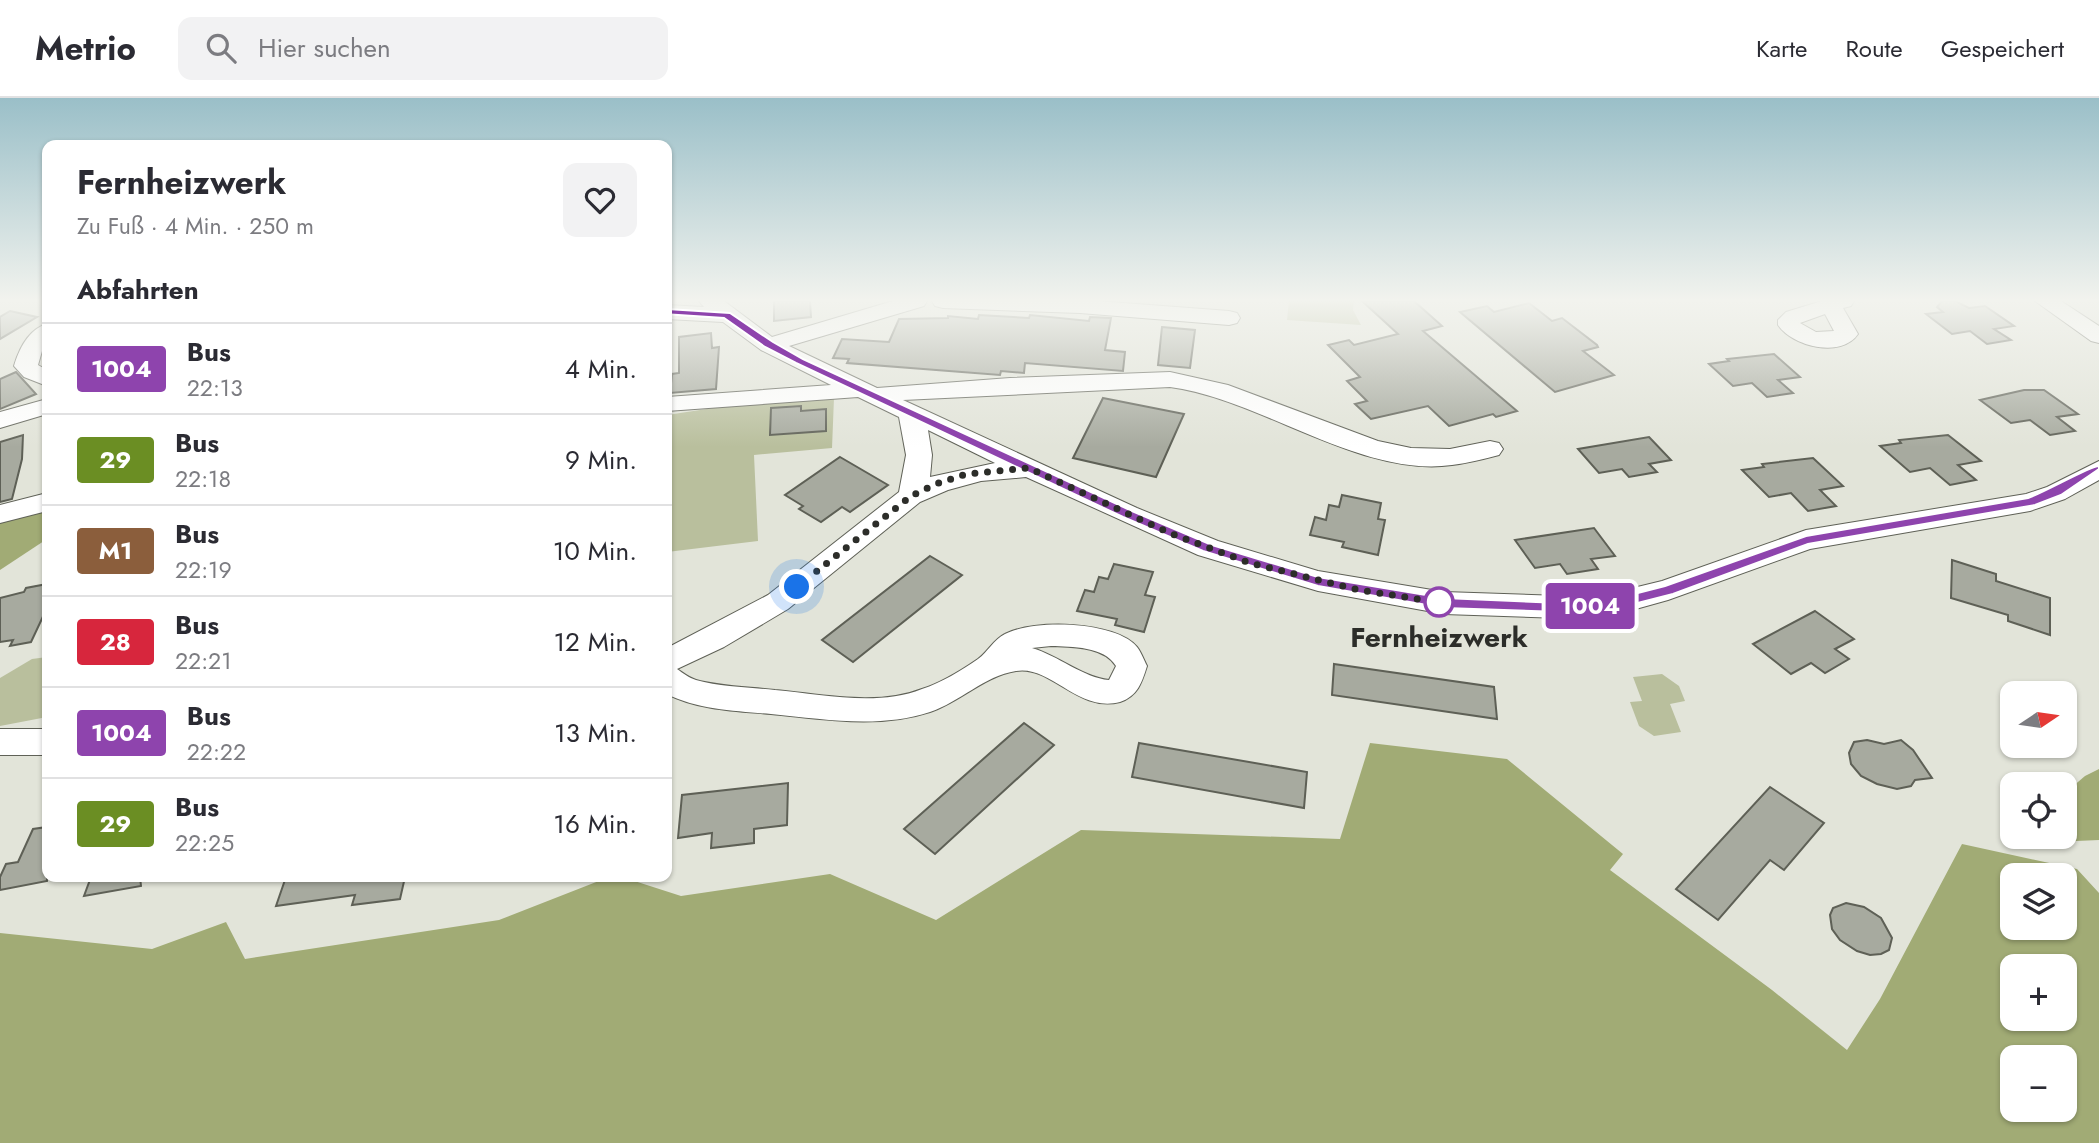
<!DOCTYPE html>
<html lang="de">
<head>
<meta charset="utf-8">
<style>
	:root { --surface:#fff; --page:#f2f2f3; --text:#2b2b33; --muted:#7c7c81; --line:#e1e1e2 }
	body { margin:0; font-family:Jost,sans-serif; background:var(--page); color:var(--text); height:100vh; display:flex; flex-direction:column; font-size:26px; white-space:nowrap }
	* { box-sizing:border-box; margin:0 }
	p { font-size:23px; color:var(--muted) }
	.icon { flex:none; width:38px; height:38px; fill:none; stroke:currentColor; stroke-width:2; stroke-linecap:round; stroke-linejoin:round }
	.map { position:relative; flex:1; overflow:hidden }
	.sheet { position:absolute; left:42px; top:42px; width:630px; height:742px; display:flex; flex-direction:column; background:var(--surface); border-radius:14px; box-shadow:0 2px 5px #0004 }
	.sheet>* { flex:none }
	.badge { padding:0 14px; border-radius:5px; font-size:24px; line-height:46px }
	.needle { width:46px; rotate:77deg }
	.tools { position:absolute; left:2000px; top:583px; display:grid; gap:14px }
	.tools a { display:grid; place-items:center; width:77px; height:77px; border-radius:14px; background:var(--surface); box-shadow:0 2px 5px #0004; font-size:35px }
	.you { position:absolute; width:35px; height:35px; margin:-18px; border:5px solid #fff; border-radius:50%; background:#1a73e8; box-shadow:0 0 0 10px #1a73e833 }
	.map>.badge { position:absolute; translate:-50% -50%; box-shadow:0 0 0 4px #fff }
	h2 { padding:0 35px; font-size:26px; line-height:63px }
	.round { display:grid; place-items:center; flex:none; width:74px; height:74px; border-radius:14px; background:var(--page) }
	.overview { display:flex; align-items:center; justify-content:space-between; height:119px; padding:0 35px }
	h1 { font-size:33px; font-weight:700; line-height:52px }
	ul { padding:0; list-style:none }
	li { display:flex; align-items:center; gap:21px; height:91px; padding:0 35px; border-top:2px solid var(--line) }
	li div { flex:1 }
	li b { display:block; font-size:26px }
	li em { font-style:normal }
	li .badge { min-width:77px; font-weight:700; text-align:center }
	header { display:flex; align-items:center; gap:42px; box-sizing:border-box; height:98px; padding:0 35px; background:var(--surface); border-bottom:2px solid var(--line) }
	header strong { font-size:33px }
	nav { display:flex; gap:38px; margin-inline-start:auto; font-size:24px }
	.search { width:490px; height:63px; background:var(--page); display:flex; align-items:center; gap:18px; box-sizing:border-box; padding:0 24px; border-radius:14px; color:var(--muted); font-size:26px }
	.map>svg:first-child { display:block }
</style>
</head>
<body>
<header>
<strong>Metrio</strong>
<div class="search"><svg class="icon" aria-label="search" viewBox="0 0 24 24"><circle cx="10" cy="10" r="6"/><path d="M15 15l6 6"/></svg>Hier suchen</div>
<nav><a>Karte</a><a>Route</a><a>Gespeichert</a></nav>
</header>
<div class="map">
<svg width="2099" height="1045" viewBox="0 0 2099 1045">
	<rect width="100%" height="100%" fill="#e2e4d9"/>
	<g fill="#b9bf9d">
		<path d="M1289 203H1354L1353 212 1361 227 1287 222Z"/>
		<path d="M834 300 832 350 754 357 758 443 667 454V317L733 307Z"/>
		<path d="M47 559V619L0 628V580L32 561Z"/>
		<path d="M1662 576 1679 588 1685 603 1670 606 1681 634 1654 638 1639 628 1630 604 1642 603 1633 579Z"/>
	</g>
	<g fill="#a1ab75" fill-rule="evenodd">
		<path d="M47 407V441L0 472V420Z"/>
		<path d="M1370 645 1507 661 1623 756 1610 772 1772 892 1847 952 1880 901 1962 746 2077 771 2099 795V1045H0V835L152 851 226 824 245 861 499 822 609 779H622L681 798 830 776 936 822 1081 732 1340 741ZM2012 777H2065V830H2012ZM2012 868H2065V920H2012ZM2012 959H2065V1012H2012Z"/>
		<path d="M2099 671V742L2076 743 2064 739 2065 695 2085 678Z"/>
	</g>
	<g fill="#a7aa9f" stroke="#5e6056" stroke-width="2">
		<path d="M774 203H810L811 219 774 223Z"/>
		<path d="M1362 203H1414L1442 228 1423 233 1517 313 1496 319 1493 316 1449 328 1428 308 1371 321 1355 306 1367 303 1347 283 1360 279 1328 247 1349 242 1354 247 1398 236Z"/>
		<path d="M1942 203H1955L1969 210 1985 208 2014 228 1994 231 2011 242 1987 246 1970 233 1952 236 1926 216 1943 214 1937 209Z"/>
		<path d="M1529 205 1552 223 1562 220 1597 247 1598 249 1583 253 1614 277 1555 294 1460 214 1487 208 1494 214Z"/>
		<path d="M10 213 37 219 0 241V219Z"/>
		<path d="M979 217 1029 220 1030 217 1089 223 1090 219 1111 220 1105 252 1125 254 1123 273 1025 265 1024 275 1001 273 1000 277 847 265 849 261 833 260 842 241 889 244 899 221 948 220V218L978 221Z"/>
		<path d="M1162 229 1195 232 1190 270 1158 267Z"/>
		<path d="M711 235 712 250 719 249 716 291 670 295 672 276 679 275V239Z"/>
		<path d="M1774 256 1800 279 1778 282 1793 295 1767 299 1752 285 1733 288 1709 266 1729 263 1727 261Z"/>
		<path d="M16 274 36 296 0 311V281Z"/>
		<path d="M2024 292H2044L2078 316 2057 319 2075 333 2050 337 2030 322 2011 325 1980 302Z"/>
		<path d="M1103 300 1184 316 1156 379 1073 360Z"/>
		<path d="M801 308V313L826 311V333L770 337 771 310Z"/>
		<path d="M23 337 22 361 12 401 0 404V344Z"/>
		<path d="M1948 337 1981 363 1958 367 1976 382 1950 387 1930 370 1910 374 1880 348 1901 345 1899 342Z"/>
		<path d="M1649 339 1671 362 1649 366 1657 374 1629 379 1622 371 1599 375 1578 351Z"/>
		<path d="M840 359 888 387 850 414 842 409 821 424 799 411 803 408 785 397Z"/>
		<path d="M1813 360 1843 388 1820 392 1836 408 1808 413 1791 395 1769 399 1742 372 1764 369 1762 366Z"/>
		<path d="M1342 397 1381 405 1378 421 1385 422 1378 457 1342 449 1344 444 1310 437 1315 419 1326 422 1329 407 1339 409Z"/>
		<path d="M1594 430 1615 458 1591 461 1598 471 1567 476 1560 466 1535 470 1515 442Z"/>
		<path d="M930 458 962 477 853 564 822 542Z"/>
		<path d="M1952 462 1996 476V483L2050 500V537L2008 523V517L1951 500Z"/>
		<path d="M1114 466 1153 474 1145 497 1155 499 1144 534 1115 527 1117 521 1077 513 1085 492 1094 494 1099 479 1108 481Z"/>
		<path d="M47 486V510L31 544 10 548 13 542 0 544V500L24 494 26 490Z"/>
		<path d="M1815 513 1854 541 1835 551 1849 561 1825 575 1811 565 1791 576 1753 546Z"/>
		<path d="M1334 566 1494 589 1497 621 1332 597Z"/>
		<path d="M1024 625 1054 647 935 756 904 731Z"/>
		<path d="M1867 642 1884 646 1901 642 1913 652 1932 680 1915 682 1911 688 1897 691 1877 686 1861 678 1851 666 1849 655 1854 644Z"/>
		<path d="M1139 645 1307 674 1304 710 1132 679Z"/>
		<path d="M788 685 787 727 754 731V745L711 750 712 735 678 740 682 697Z"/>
		<path d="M1770 689 1824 725 1784 772 1770 762 1718 822 1676 791Z"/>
		<path d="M47 729V783L0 792V779L6 766 18 764 33 731Z"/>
		<path d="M91 779H140L141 788 84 798Z"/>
		<path d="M286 779H405L400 801 352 807 355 797 276 808Z"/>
		<path d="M1846 805 1864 809 1881 820 1892 840 1889 852 1881 856 1870 857 1857 853 1840 842 1832 831 1830 817 1833 810Z"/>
	</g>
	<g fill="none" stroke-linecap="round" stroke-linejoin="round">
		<g stroke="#5f6157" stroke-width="2">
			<g id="minor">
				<path d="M699 203H724L772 239 893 203H927L924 208 789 248 877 290 1010 280 1170 274 1228 287 1378 343 1411 350 1450 351 1490 343 1499 345 1503 351 1499 357C1484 361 1468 365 1452 367 1361 380 1261 301 1170 289L903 302 1137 410 1218 443 1318 473 1444 494 1561 498 1625 492 1662 483 1806 432 2026 396 2047 389 2099 363V382L2065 401 2030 413 1810 451 1668 502 1625 514 1561 520 1444 516 1318 493 1198 457 1026 379 981 383 948 392 920 404 788 511 724 549 677 571C683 575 689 580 696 582 721 589 749 589 775 592 821 596 877 609 922 591 941 585 962 572 978 561 988 554 993 542 1005 536 1033 521 1116 523 1137 549 1141 554 1144 562 1147 568 1142 584 1138 598 1120 604 1078 615 1051 567 1016 573 984 578 960 604 930 614 878 631 824 621 771 616 737 613 698 612 667 596V550L768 497 899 394 906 357 899 319 858 299 667 313V299L831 287 761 252 723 224 667 221V207L704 209ZM928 332 995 365 930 379 932 357ZM1051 548C1072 549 1104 548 1116 568L1109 582C1084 580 1057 557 1032 550Z"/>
				<path d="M932 203H1097L1229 213 1237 215 1240 220 1237 225 1229 227 1080 215 943 210 935 208Z"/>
				<path d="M1822 203H1854L1851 208 1843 210 1858 236C1841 261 1792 248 1778 227V222L1786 214ZM1825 216 1834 233 1816 234 1800 225Z"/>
				<path d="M2035 203H2061L2099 228V245L2091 243Z"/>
				<path d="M47 226V247L42 253 38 267 47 272V288L24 279 14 268C19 251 29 231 47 226Z"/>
				<path d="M47 301V316L0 330V314Z"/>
				<path d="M47 395V413L0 425V407Z"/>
				<rect x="0" y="631" width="47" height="26"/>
			</g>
		</g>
		<use href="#minor" fill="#fff" fill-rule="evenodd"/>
	</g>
	<linearGradient id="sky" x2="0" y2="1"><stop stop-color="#9abfc8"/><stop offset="0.58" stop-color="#f2f3ee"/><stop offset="1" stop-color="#f2f3ee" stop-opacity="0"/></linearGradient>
	<rect width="2099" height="349" fill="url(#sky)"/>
	<path fill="#8e44ad" stroke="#fff" stroke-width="2" d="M667 211 730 215 773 244 803 261 1132 413 1212 447 1318 479 1444 500 1561 505 1626 498 1665 488 1806 438 2028 400C2045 394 2092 367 2099 368V371L2061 397 2035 407 1808 446 1673 496 1626 508 1561 514 1444 510 1318 488 1203 453 1123 419 796 265 765 249 724 220 663 216V212Z"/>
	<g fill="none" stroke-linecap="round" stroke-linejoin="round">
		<path stroke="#2c2d29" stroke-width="7" stroke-dasharray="0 12.6" d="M797 489 911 398 936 386 966 376 1029 370 1172 436 1250 465 1359 492 1444 505 1439 504"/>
	</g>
	<circle fill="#fff" stroke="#8e44ad" stroke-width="3.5" cx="1439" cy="504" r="14"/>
	<g text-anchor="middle" stroke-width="6" stroke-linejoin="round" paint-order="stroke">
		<g font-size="28" font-weight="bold" fill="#2c2d29" stroke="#e2e4d9">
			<text x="1439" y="549">Fernheizwerk</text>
		</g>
	</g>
</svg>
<div class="tools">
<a><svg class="needle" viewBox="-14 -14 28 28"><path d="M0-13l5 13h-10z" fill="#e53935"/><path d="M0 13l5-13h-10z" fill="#7c7c81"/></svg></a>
<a><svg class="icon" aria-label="locate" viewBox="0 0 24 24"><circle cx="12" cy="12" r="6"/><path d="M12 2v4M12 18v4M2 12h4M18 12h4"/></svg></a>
<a><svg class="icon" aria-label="layers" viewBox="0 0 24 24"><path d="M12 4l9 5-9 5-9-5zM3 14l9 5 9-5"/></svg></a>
<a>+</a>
<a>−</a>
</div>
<div class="you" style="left:797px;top:489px"></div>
<b class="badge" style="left:1590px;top:508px;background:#8e44ad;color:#fff">1004</b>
<section class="sheet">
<div class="overview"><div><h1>Fernheizwerk</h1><p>Zu Fuß · 4 Min. · 250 m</p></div><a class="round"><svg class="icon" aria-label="heart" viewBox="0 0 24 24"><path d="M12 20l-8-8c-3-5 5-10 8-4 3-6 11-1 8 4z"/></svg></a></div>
<h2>Abfahrten</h2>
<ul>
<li><span class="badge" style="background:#8e44ad;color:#fff">1004</span><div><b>Bus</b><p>22:13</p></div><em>4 Min.</em></li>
<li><span class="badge" style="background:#6b8e23;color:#fff">29</span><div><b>Bus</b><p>22:18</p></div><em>9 Min.</em></li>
<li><span class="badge" style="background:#8b5e3c;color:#fff">M1</span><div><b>Bus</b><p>22:19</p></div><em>10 Min.</em></li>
<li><span class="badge" style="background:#d7263d;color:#fff">28</span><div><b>Bus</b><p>22:21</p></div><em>12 Min.</em></li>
<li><span class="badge" style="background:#8e44ad;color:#fff">1004</span><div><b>Bus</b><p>22:22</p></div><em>13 Min.</em></li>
<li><span class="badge" style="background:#6b8e23;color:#fff">29</span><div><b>Bus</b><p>22:25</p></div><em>16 Min.</em></li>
</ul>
</section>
</div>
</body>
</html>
